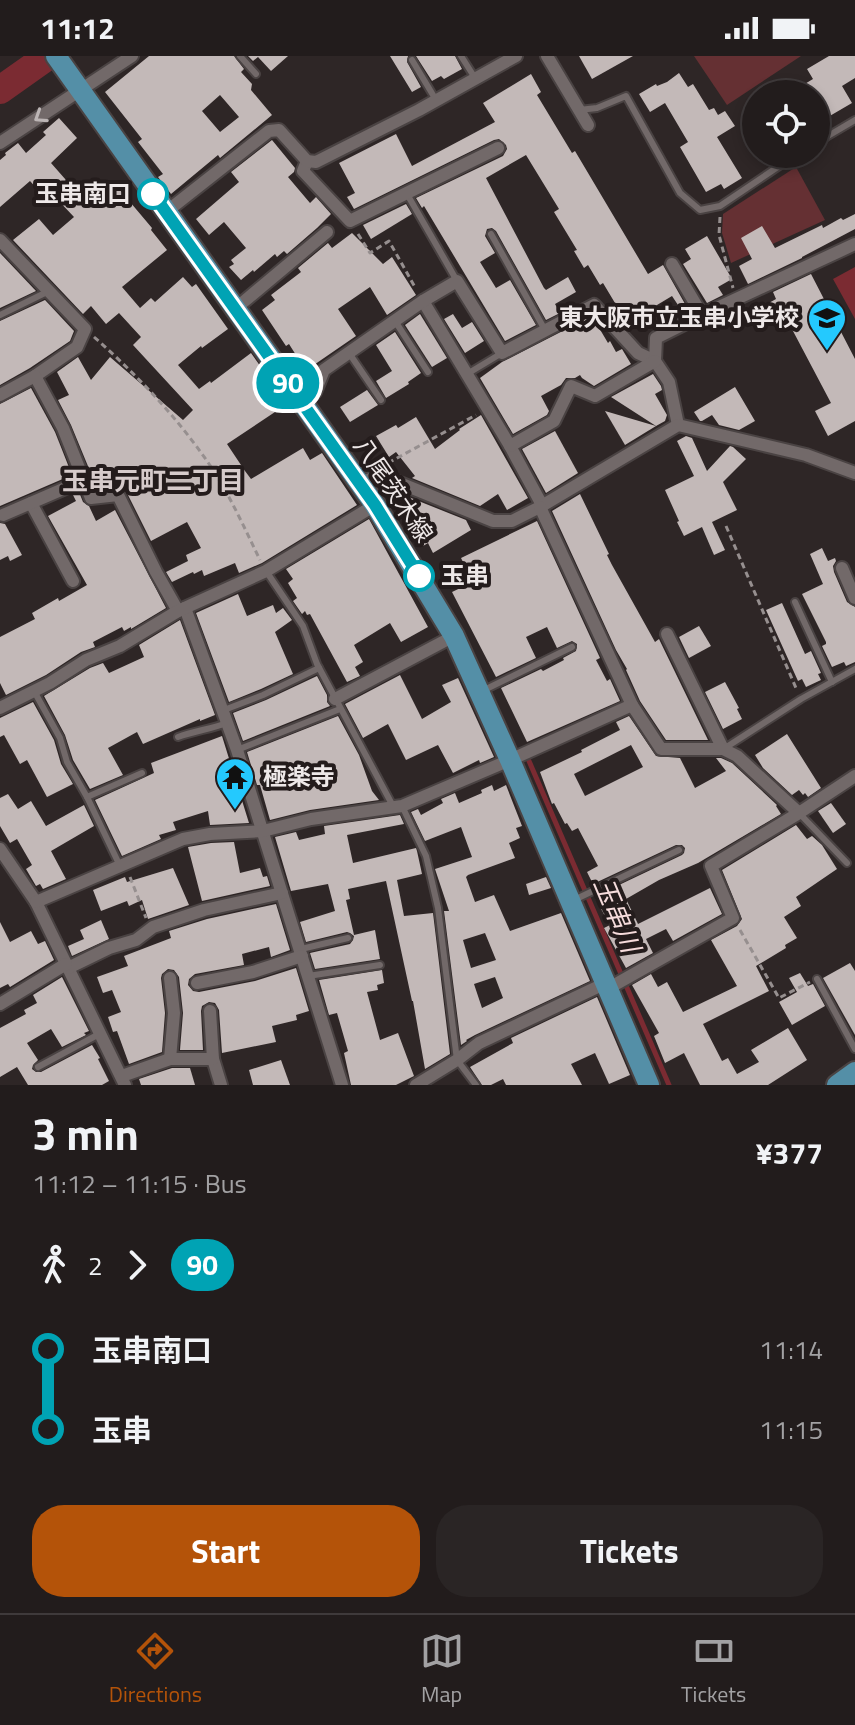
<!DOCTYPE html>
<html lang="en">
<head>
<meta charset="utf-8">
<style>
	:root { --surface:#221c1c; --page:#2a2525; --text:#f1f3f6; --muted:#a2a1a3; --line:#3f3a3b; --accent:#b45309 }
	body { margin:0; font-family:"Titillium Web","Noto Sans JP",sans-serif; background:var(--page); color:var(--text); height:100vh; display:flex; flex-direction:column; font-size:30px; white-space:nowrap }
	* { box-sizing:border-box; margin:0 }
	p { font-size:26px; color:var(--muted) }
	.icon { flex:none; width:44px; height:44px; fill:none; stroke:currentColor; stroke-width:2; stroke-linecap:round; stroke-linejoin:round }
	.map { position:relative; height:1029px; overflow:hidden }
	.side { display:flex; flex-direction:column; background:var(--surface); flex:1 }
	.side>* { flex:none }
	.badge { padding:0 16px; border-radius:26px; font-size:28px; line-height:52px }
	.tools { position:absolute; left:742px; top:24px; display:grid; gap:16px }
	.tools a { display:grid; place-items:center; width:88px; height:88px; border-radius:50%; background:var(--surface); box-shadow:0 4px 12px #0003,0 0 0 2px var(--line); font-size:40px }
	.map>.badge { position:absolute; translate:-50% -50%; box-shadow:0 0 0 4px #fff }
	.legs { display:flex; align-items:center; gap:12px; height:88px; padding:0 32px; font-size:26px }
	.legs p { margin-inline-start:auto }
	.head { display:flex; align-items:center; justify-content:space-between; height:136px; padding:0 32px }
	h1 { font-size:44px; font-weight:700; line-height:60px }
	.primary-button { display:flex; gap:16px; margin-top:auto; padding:16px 32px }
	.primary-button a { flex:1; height:92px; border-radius:32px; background:var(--accent); color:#fff; font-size:32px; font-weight:700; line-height:92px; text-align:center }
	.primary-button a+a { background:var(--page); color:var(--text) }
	ul { padding:0 32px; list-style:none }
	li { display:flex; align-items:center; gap:28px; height:80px; font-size:30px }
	li i { display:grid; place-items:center; width:12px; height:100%; margin:0 10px; background:currentColor }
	li i::after { content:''; width:20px; height:20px; margin:-10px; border:6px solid; border-radius:50%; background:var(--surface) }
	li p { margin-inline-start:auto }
	li:first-child i { background:linear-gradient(#0000 50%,currentColor 0) }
	li:last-child i { background:linear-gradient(currentColor 50%,#0000 0) }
	.status { display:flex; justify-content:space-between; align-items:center; height:56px; padding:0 40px; background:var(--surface); direction:ltr }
	.status svg { height:22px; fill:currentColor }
	.menu { display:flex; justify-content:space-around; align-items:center; height:112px; border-top:2px solid var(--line); background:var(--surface); font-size:22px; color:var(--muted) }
	.menu a { display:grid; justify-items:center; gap:4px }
	.menu .active { color:var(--accent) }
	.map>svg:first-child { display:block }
</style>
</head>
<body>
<div class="status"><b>11:12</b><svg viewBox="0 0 49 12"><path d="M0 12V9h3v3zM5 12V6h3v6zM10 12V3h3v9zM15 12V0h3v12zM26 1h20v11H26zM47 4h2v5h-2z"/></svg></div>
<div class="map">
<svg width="855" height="1029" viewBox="0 0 855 1029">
	<rect width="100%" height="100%" fill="#2e2626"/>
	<g fill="#653033">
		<path d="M694 0H801L727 49Z"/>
		<path d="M796 111 825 164 731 207 722 177 723 158Z"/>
	</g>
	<path fill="#7b2b32" d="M855 211V263L833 223Z"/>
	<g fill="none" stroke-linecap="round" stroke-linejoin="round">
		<path stroke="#7b2b32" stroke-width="5" d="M529 705 669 1029"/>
		<path stroke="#7b2b32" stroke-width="28" d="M0 34 48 0"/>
	</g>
	<g fill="#c3b9b8" fill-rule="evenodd">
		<path d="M149 0H234L244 13 241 16 252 28 251 34 272 59 220 102 218 99 171 138 158 121 163 118 138 86 142 83 105 36ZM220 39 239 61 220 76 202 55Z"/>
		<path d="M248 0H288L271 15 258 1 253 5Z"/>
		<path d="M390 0H408L407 6 421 31 412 36Z"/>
		<path d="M416 0H455L462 13 444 23 441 20 432 25Z"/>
		<path d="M579 0H633L592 23Z"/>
		<path d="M829 0H855V22L842 30 852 47 816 68V38H788L813 23 807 13Z"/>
		<path d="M679 17 688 31 693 28 709 54 714 52 718 59 725 55 735 70 717 81 742 122 724 133 721 128 706 136 680 91 688 86 665 47 650 56 639 38 656 28 657 30 667 26Z"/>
		<path d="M531 18 541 36 537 39 572 97 575 95 648 218 663 209 689 255 684 258 672 240 627 267 603 227 600 229 588 209 584 212 574 195 577 194 554 156 559 153 526 99 486 122 544 232 546 234 568 221 576 236 555 248 560 257 546 264 496 175 492 172 487 173 485 180 495 197 480 206 496 232 510 224 536 269 505 285 424 150 422 152 416 142 503 100 507 93 506 89 499 83 494 84 354 153 347 141 355 137 339 107 396 78 412 110 495 66 483 47Z"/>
		<path d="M59 62 77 82 51 107 88 149 114 127 152 172 151 174 167 194 122 231 140 252 151 242 155 246 183 221 192 231 196 228 228 273 202 292 201 290 178 309 199 333 210 325 211 327 251 297 287 348 227 388 245 415 251 423 303 392 310 404 322 397 357 449 262 507 239 517 235 507 204 520 202 514 194 518 193 516 172 526 166 516 188 505 186 499 201 492 187 466 151 485 126 435 118 425 107 431 97 432 71 369 58 344 69 339 57 316 78 301 91 324 110 301 183 364 193 354 133 289 141 281 119 257 106 268 91 250 83 258 13 184 39 163 53 179 74 161 56 142 50 147 30 125 0 151V104L6 99 5 97 18 87 26 97 46 79 43 76Z"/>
		<path d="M272 84 295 112 294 116 288 121 310 147 316 141 331 158 317 172 287 198 284 195 277 201 275 198 254 216 253 214 241 224 229 211 234 208 231 204 246 192 224 166 209 179 196 163 239 126 231 116Z"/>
		<path d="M406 148 412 158 371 183 363 169Z"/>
		<path d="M855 158V173L802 201V202L748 228 739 210 752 203 741 182 762 170 775 192 822 169 823 172 841 162 843 164Z"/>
		<path d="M352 177 383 208 392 201 416 239 387 259 370 231 338 253 356 280 308 313 304 306 301 307 289 288 286 290 262 254 275 244 271 239 301 216 298 212 328 187 332 192Z"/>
		<path d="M707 180 732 223 718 231 723 239 707 247 683 208 691 203 685 193Z"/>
		<path d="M0 197 36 235 0 252Z"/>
		<path d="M811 218 855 303V365L828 380 815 355 831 347 784 258 776 263 767 248 776 243 773 236Z"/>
		<path d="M45 244 74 275 70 285 30 312 0 329V265Z"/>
		<path d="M420 258 447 302 432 311 405 269Z"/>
		<path d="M453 258 462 272 472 266 484 285 465 297 444 263Z"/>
		<path d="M592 260 608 287 610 285 616 296 622 293 631 308 594 330 582 322 580 319 575 322H566L561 329 541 340 549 355 547 359 513 378 480 322 502 306Z"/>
		<path d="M395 276 421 317 408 326 409 328 386 342 376 325 392 315 376 289Z"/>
		<path d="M653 318 661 330 662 334 655 338 667 359 665 365 656 370 611 341Z"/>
		<path d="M735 331 755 365 739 374 719 369 712 359 702 365H700L694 356Z"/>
		<path d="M31 332 55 376 72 419 0 450V348Z"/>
		<path d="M367 334 378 349 350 366 340 351Z"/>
		<path d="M605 355 656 370 625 389Z"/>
		<path d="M481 359 528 442 507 454 498 438 480 450 412 422 415 420 396 396 389 401 376 380 396 369 398 372 416 361 435 393 460 374 459 373Z"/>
		<path d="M555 375 578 417 546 437 522 393Z"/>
		<path d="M686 380 692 382 707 415 730 390 733 391 746 403 723 426 737 454 712 466 725 494 714 499 702 471 684 480 677 466 679 465 665 434 694 420 677 385Z"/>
		<path d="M391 434 466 464 471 474 433 497 428 487 423 490 413 471 416 470 400 442 397 444Z"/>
		<path d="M79 436 83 446 89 450 96 465 115 454 166 552 131 573V571L124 575 122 571 93 586 95 591 81 596 46 619 6 639 0 627V581L35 563 32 557 58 542 59 545 87 529 48 460 76 445 73 439Z"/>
		<path d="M580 438 609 498 607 499 612 509 655 586 659 583 708 684H666L640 645 626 614 627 613 616 594 552 455Z"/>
		<path d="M369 463 428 571 401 586 390 567 354 589 363 606 355 611 360 620 347 626 310 558 307 559 305 555 302 558 293 545 297 542 288 527 293 523 286 513Z"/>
		<path d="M537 465 600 602 596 604 607 625 610 623 620 645 527 686 501 632 541 613 543 615 564 604 563 602 576 595 577 588 572 585 557 592 547 571 526 581 536 602 496 621 452 536 473 526 461 502Z"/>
		<path d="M0 467 5 468 22 499 10 505 8 500 0 504Z"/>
		<path d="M822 492 828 505 835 502 836 505 833 510 834 516 847 546 855 551V606L846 610 844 606 832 611 822 590 826 588V586L802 538 823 528 810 498Z"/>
		<path d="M238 538 247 560 273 549 276 557 283 552 292 564 275 576 293 618 261 633 229 646 196 557Z"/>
		<path d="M782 547 805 598 811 595 821 617 818 618 821 624 806 631 802 623 798 625 766 554Z"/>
		<path d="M180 564 215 659 200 665V663L143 688 137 676 108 692 123 719 90 733 73 704 65 679 44 640 90 612 103 607 109 617 144 601 139 589Z"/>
		<path d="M699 570 711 590 689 602 679 581Z"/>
		<path d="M400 619 422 663 451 646 442 629 458 622 494 701 480 707 479 704 453 717 438 689 406 704 388 668 363 682 345 648Z"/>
		<path d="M317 620 327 639V646L330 650 243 685 233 657 266 644Z"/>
		<path d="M725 626 739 652 737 653 742 663 723 673 705 636Z"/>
		<path d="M33 646 54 684 61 708 73 728 47 741 27 704 20 708 4 679 0 681V662Z"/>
		<path d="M338 660 359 699 372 735 379 744 310 754 270 764 260 729H257L247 696Z"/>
		<path d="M629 660 656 700 680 702 695 732 726 715 716 702H721L732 707 777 749 776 750 781 758 698 807 659 824 626 843 638 868 710 832 722 858 673 885 666 873 646 883 653 897 626 912 604 872 610 869 595 842 598 839 682 799 684 797 685 792 682 789H676L593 828 587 816 598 810 578 772 572 775 567 767 565 768 554 747 552 748 540 716 582 696 581 694 620 674 616 666ZM631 689 643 711 585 740 574 718Z"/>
		<path d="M787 678 821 732 808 741 805 737 803 739 799 734 792 739 763 712 755 699Z"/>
		<path d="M222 680 249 767 210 769 208 755 173 766 176 774 159 779 161 783 122 800 95 744 154 717 151 707Z"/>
		<path d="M492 729 494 735 506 729 522 770 516 772 520 782 509 787 515 802 468 819 466 821 475 846 494 839 510 875 561 857 590 925 475 979 466 984 467 985 461 989 444 855H449L435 813 472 801 461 771 425 785 411 756 418 753 421 759 443 747 441 743 455 737 459 747 482 737 481 734ZM485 877 496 904 471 912 463 884ZM495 921 503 942 482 952 474 928Z"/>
		<path d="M8 738 18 753 31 745 46 770 84 749 94 770 51 795 66 823 43 833 40 828 36 830 26 813 32 809 17 783 10 787 0 770V742Z"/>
		<path d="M831 747 846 768 833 777 818 755Z"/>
		<path d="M400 759 404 768 347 779 353 807 416 792 417 795 422 818 397 824 404 860 433 857 450 998 425 1013 413 945H412L386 825 348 833 350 843 346 844 354 879 375 874 380 903 315 913 310 897 350 888 353 884 354 880 350 877 347 876 306 886 300 866 335 855 328 828 291 835 275 781 296 776 299 784 325 778 324 770Z"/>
		<path d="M796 769 807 783 812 780 822 789 837 813 796 841 801 850 784 861 797 882 785 889 786 892 756 910 769 935 703 968 722 1005 728 1002 737 1018 759 1006 751 994 788 972 807 1004 768 1029H700L684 997 665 1007 654 980 659 977 632 929 651 918 658 931 667 926 683 956 737 930 711 884 737 870 742 863 722 814Z"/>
		<path d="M234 786 240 817 260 812 263 821 267 820 270 830 202 845 188 791 211 787Z"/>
		<path d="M173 812 189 849 148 863 142 844 129 850 127 845 101 855 93 834 125 821 127 826Z"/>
		<path d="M546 821 551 832 529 839 526 828Z"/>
		<path d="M276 848 290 894 271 901 269 891 242 898 244 909 195 918 189 923 188 929 193 935 199 936 255 925 296 912 309 955 296 959 297 964 272 970 276 986 222 997 219 954 215 947 209 946 202 950 201 955 203 994H180L183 957 179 921 174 914 168 913 162 918 161 922 165 957 162 996 129 1008 117 975 113 976 108 961 121 956 112 934 103 937 97 921 128 910 124 900 171 882 169 875 207 863Z"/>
		<path d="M101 864 109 883 72 900 68 890 84 883 80 874Z"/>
		<path d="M0 866 10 886 31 875 38 888 45 885 54 904 10 931 8 928 0 932Z"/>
		<path d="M850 907 855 915V979L823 922Z"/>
		<path d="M382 914 384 927 377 929 378 934 367 936 380 984 398 977 414 1020 396 1029H351L344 997 348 995 337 957 329 959 319 924Z"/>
		<path d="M800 917 808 930 813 928 825 950 792 969 779 946 797 936 789 922Z"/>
		<path d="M62 921 89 975 84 977 86 979 62 991 51 973 27 987 38 1004 33 1009 32 1013 36 1016H41L92 989 100 1002 98 1003 109 1025 102 1029H28L17 1011 0 1021V972L26 958 24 954 37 947 33 939Z"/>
		<path d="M597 941 630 1019 609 1028 595 997 571 1008 582 1029H506L503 1023 491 1029H482L470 1011 513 987 511 982Z"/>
		<path d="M281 1004 290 1029H253L249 1014Z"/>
		<path d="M172 1012H190L195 1029H141L139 1023Z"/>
	</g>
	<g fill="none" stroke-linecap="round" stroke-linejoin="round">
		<g stroke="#4a4343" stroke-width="10">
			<g id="service">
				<path d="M240 0 256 18"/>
				<path d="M461 0 475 22"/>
				<path d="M412 4 436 44"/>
				<path d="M579 54 597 52 626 40 680 137 700 154 720 150 797 98"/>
				<path d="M816 87 855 64"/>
				<path d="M407 138 457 225"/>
				<path d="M491 178 545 274"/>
				<path d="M0 259 49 235"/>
				<path d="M395 265 428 316"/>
				<path d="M349 297 381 344"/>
				<path d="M467 318 502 297"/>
				<path d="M266 515 303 570 317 608 394 752"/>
				<path d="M795 546 832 626"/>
				<path d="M34 635 60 682 67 706 87 741 120 810"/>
				<path d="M482 635 572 591"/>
				<path d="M224 654 263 639 319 612"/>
				<path d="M178 681C194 675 211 673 227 667"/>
				<path d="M725 692 801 643 855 613"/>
				<path d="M237 694 340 653"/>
				<path d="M87 741 142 717"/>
				<path d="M402 750 426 800 438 852 457 1004 476 1029"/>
				<path d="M799 757 847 807"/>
				<path d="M574 844 679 794"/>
				<path d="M301 893 348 882"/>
				<path d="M308 920 380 909"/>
				<path d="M817 923 855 993"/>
				<path d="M38 1011 101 977"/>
			</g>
		</g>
		<g stroke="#4a4343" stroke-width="16">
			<g id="minor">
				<path d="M547 0 588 69"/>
				<path d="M0 87 132 0"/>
				<path d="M307 105 303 115 350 165 498 92"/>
				<path d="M166 156 269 75 279 74 307 105 316 106 419 54 516 0"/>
				<path d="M0 184 85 273 77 291 35 320 0 339"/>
				<path d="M672 208 702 259"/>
				<path d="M423 245 510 390 542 449"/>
				<path d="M235 253 327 176"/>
				<path d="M35 320 63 372 91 442 118 439 156 516 178 555"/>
				<path d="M302 347 315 336 324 314 423 245 457 225 502 297 594 249 638 297 655 305"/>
				<path d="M678 369 669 326 655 305 656 282 702 259 855 188"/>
				<path d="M510 390 554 365 571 330 595 340 655 305"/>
				<path d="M358 428 380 419 493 465H512L540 451 678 369 806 399 855 417"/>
				<path d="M31 447 73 525"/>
				<path d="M540 451 632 649"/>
				<path d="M3 459 84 424"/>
				<path d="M842 512 855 542"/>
				<path d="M185 552 237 694 342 1029"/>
				<path d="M667 578 723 693"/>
				<path d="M335 643 454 580"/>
				<path d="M0 652 50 627 86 604 120 590 178 555 266 515 375 449"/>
				<path d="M0 793 36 846 125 1029"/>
				<path d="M36 846 183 783 210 778 263 775 311 763 402 750 510 704 632 649 661 693H723L737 700 799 757"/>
				<path d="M68 912 109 892 136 884 153 871 204 854 282 837"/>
				<path d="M197 927 253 916 302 900"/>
				<path d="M609 932 733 862 711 810 799 757 855 720"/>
				<path d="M0 948 66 908"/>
				<path d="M170 1003 174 957 170 922"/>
				<path d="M213 1003 221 1029"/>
				<path d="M122 1020 170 1003H213L210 955"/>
				<path d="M416 1029 457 1004 479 987 606 927"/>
			</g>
		</g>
		<g stroke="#4a4343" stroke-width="24">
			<g id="primary">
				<path d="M56 0 375 449 454 580 510 704 649 1029"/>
				<path d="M837 1029 855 1016"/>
			</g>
		</g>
		<g stroke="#968f8f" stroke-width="3" stroke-dasharray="6 4" stroke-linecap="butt">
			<path d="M720 161 719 179 733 232"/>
			<path d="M358 178 370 197 389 185 416 233"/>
			<path d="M94 281C136 318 175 359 207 405 228 435 244 471 260 504"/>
			<path d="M388 407 476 359"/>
			<path d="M726 470 796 632"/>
			<path d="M130 821 146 862"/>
			<path d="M740 874 779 942 810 926"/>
		</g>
		<use href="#service" stroke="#726969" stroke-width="6"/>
		<use href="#minor" stroke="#726969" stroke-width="12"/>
		<use href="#primary" stroke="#548fa7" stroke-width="20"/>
	</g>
	<defs><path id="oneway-chevron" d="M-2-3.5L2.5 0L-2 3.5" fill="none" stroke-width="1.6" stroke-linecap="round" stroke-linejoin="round" transform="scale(2)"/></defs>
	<use stroke="#bcb5b5" href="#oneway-chevron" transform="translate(40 61) rotate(147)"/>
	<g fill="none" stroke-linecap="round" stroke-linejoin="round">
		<g stroke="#fff" stroke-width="18">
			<path id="line-1" d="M153 138 375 449 419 520"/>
		</g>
		<use href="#line-1" stroke="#00a3b4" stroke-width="12"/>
	</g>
	<defs>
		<g id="school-pin" transform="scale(2)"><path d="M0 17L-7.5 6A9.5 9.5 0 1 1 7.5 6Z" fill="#24c9fe" stroke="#241c1c"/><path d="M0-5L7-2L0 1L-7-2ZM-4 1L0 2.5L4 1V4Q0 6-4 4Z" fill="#111"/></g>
		<g id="temple-pin" transform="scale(2)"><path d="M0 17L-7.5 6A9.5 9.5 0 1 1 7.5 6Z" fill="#24c9fe" stroke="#241c1c"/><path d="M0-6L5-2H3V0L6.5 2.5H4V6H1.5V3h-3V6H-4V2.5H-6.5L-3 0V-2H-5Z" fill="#111"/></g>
	</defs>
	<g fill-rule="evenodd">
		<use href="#school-pin" x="827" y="262"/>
		<use href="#temple-pin" x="235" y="721"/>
	</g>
	<g fill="#fff" stroke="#00a3b4" stroke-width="4">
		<circle cx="153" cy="138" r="14"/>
		<circle cx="419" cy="520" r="14"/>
	</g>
	<g text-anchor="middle" stroke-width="8" stroke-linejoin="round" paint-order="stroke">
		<g font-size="24" font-weight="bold" fill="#eee8e8" stroke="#241c1c" text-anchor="end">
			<text x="131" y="146">玉串南口</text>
			<text x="441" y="528" text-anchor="start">玉串</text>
		</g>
		<g font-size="24" font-weight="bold" fill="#eee8e8" stroke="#241c1c" text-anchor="end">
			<text x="799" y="270">東大阪市立玉串小学校</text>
			<text x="263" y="729" text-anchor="start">極楽寺</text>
		</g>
		<g font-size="24" fill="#eee8e8" stroke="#241c1c">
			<text transform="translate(393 434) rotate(56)" y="8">八尾茨木線</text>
		</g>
		<g font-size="26" font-weight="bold" fill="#d6cbcb" stroke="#241c1c">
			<text x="153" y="434">玉串元町二丁目</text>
		</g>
		<g font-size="26" font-style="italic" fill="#f6dcdc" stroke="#241c1c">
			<text transform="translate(617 859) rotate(67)" y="9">玉串川</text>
		</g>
	</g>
</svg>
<div class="tools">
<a><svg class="icon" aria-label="locate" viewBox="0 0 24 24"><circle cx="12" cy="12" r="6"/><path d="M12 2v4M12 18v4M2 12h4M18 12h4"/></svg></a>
</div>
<b class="badge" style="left:288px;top:327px;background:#00a3b4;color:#fff">90</b>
</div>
<section class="side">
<div class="head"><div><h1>3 min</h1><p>11:12 – 11:15 · Bus</p></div><b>¥377</b></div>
<div class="legs"><svg class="icon" aria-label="walk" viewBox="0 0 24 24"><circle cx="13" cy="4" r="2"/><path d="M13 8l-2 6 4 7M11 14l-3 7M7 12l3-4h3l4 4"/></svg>2<svg class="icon" aria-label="forward" viewBox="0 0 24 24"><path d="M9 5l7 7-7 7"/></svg><b class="badge" style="background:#00a3b4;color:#fff">90</b></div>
<ul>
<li><i style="color:#00a3b4"></i><b>玉串南口</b><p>11:14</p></li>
<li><i style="color:#00a3b4"></i><b>玉串</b><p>11:15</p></li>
</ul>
<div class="primary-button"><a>Start</a><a>Tickets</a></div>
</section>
<nav class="menu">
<a class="active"><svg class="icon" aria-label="directions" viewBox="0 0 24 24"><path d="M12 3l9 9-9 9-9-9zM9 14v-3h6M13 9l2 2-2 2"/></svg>Directions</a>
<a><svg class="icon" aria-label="map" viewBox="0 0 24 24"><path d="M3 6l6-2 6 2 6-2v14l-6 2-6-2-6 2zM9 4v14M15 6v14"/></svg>Map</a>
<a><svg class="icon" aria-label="tickets" viewBox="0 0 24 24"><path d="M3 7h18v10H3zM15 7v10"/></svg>Tickets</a>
</nav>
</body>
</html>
